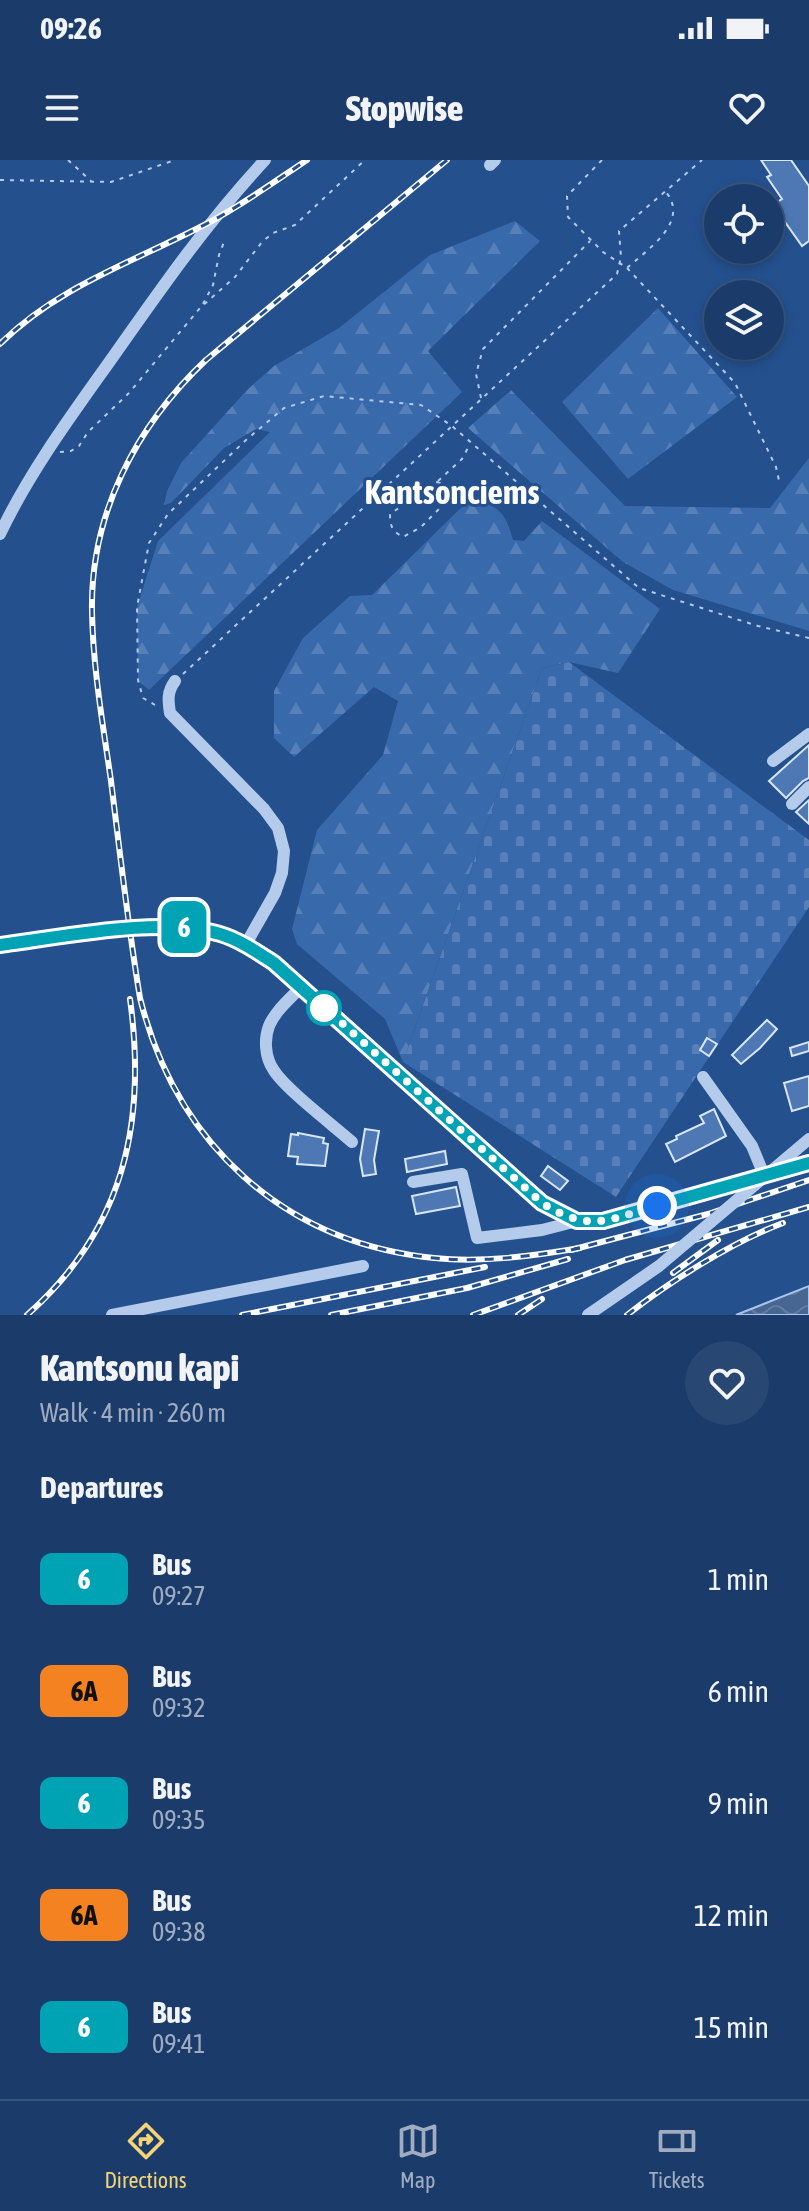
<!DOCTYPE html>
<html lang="en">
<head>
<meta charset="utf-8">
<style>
	:root { --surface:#1b3c6a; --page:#284772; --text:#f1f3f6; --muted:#a0adc1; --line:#39567e; --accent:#f5d477 }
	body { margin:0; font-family:"Asap Condensed",sans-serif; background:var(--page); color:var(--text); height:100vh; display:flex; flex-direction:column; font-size:30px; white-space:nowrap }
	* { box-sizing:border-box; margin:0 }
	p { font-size:26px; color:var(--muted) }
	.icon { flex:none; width:44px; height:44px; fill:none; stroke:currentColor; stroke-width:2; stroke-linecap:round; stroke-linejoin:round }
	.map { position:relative; height:1155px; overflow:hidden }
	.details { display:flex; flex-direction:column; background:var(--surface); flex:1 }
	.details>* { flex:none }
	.badge { padding:0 16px; border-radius:12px; font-size:28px; line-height:52px }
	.fabs { position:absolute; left:704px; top:24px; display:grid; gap:16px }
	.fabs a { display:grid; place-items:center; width:80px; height:80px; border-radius:50%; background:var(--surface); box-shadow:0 4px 12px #0003,0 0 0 2px var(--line); font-size:40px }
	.you { position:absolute; width:40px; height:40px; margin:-20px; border:6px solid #fff; border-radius:50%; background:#1a73e8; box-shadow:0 0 0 12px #1a73e833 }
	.map>.badge { position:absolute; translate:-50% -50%; box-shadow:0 0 0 4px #fff }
	h2 { padding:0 40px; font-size:30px; line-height:72px }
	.round { display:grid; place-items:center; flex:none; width:84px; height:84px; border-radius:42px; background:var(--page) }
	.headline { display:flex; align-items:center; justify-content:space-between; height:136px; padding:0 40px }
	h1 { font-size:38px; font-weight:800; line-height:60px }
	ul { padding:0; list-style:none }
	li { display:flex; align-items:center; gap:24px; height:112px; padding:0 40px }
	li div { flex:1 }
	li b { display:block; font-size:30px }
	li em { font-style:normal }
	li .badge { min-width:88px; font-weight:700; text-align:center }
	.status { display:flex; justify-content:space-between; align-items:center; height:56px; padding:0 40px; background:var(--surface); direction:ltr }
	.status svg { height:22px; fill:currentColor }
	header { display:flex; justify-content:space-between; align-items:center; height:104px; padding:0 40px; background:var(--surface); font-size:36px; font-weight:800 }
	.tabs { display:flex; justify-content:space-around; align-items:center; height:112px; border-top:2px solid var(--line); background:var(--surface); font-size:22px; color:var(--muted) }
	.tabs a { display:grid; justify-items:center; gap:4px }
	.tabs .active { color:var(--accent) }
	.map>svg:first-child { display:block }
</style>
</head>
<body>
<div class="status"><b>09:26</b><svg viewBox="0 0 49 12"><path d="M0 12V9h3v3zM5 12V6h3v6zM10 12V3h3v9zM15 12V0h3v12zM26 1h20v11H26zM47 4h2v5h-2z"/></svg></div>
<header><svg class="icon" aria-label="menu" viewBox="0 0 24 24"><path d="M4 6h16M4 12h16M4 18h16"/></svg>Stopwise<svg class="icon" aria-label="heart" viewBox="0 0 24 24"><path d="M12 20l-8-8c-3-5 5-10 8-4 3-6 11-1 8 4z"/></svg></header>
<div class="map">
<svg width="809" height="1155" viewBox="0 0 809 1155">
	<defs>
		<pattern id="forest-firs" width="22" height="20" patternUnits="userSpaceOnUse" patternTransform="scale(2)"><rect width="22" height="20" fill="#3869aa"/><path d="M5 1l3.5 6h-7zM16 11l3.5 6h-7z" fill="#5680b7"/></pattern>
		<pattern id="cemetery-stones" width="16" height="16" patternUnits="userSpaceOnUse" patternTransform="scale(2)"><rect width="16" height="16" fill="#3869aa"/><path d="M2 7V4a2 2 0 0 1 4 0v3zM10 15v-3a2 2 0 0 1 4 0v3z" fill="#5680b7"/></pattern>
		<pattern id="water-waves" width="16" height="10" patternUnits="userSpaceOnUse" patternTransform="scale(2)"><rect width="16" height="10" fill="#486692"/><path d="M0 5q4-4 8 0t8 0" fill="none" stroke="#637da2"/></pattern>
	</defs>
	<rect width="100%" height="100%" fill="#24508d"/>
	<g fill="url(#forest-firs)">
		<path d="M515 61 540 81 428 191 462 232 149 530 138 520 137 447 158 381 270 272 256 269 224 288 171 343 164 345 167 331 181 303 246 231 274 206 339 168 430 95Z"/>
		<path d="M658 148 737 237 628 319 562 242Z"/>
		<path d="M511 230 625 346 770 348 809 298V471L673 430 623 402 468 268Z"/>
		<path d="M471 338C499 347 505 351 513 380L524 381 542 361 660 449 618 513 569 502 542 508 403 902 385 859 297 784 292 769 317 670 383 595 398 541 374 527 294 597 274 578V531L303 478 350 436 372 435Z"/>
	</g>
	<path fill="url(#cemetery-stones)" d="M569 502 809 680V747L616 1037 403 902 542 508Z"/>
	<path fill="url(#water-waves)" stroke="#a8c6ec" stroke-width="2" d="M809 1126V1155H736Z"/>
	<g fill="#4d78b4" stroke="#d8e6f8" stroke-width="2">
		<path d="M761 0H791L809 26V81L802 86 773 45 782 39 767 17 771 15Z"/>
		<path d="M809 585V618L803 621 786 638 769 621Z"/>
		<path d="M809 640V664L796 652Z"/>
		<path d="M767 860 777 869 760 888 741 904 732 895Z"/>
		<path d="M707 878 717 884 709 896 700 890Z"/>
		<path d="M809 882V891L792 896 790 888Z"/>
		<path d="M809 916V946L792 951 784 923Z"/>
		<path d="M714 949 726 976 675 1002 666 984 677 979 676 976 704 963 700 956Z"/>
		<path d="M365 969 379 971 374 1000 376 1014 363 1016 360 999Z"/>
		<path d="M298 973 324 978 323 983 328 984 325 1006 297 1004 298 997 288 996 291 974 298 975Z"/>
		<path d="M445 991 447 1004 407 1012 405 999Z"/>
		<path d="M548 1006 568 1021 560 1030 541 1016Z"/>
		<path d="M456 1027 460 1046 416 1054 412 1036Z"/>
	</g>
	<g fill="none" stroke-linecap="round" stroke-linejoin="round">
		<g stroke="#b4cbeb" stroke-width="2" stroke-dasharray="4 6" stroke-linecap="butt">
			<path d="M68 0 91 21"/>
			<path d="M602 0 567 36 568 57 603 92 627 108C648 89 690 62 666 32"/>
			<path d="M0 20 111 22 175 0"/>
			<path d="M627 108 735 223 776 307 780 325"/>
			<path d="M203 144 213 125 219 95 224 82"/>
			<path d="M481 238 476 214 483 189 590 81"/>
			<path d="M60 292 71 291 79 286 88 272 129 233 200 148 235 117 262 82 273 73 295 65 365 0"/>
			<path d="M438 321 462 299 470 284"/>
			<path d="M437 322 448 326 451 333 449 339 421 367 403 377C392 371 390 366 390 354Z"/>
			<path d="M183 514 617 114 621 97 619 71 702 0"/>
			<path d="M155 545 143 538 138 520 137 447 149 383 168 354 246 280 284 248 324 236 421 245 452 266 639 428 758 466 809 478"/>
		</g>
		<g stroke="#b4cbeb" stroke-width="12">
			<path d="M490 5 495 0"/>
			<path d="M0 374C31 309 74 252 115 194 162 127 209 60 265 0"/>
			<path d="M175 521C167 532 168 540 170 553L264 649 278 668 284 691 282 713 275 733 246 784"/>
			<path d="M773 601 809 574"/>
			<path d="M792 644 809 627"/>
			<path d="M0 785C63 777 161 756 220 774 240 780 257 792 274 803L542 1043 577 1061H603L809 1003"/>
			<path d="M301 827C290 839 275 851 269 866 264 879 265 897 273 909 284 928 333 965 352 982"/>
			<path d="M703 917 752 986 764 1015"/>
			<path d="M413 1022 462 1014 477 1078 542 1070 577 1061"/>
			<path d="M112 1155 363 1106"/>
		</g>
		<g stroke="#fff" stroke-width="6">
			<g id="rail">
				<path d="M447 0 206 200C136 266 90 354 92 452 93 509 103 565 111 621 120 693 128 766 140 838 176 983 283 1083 434 1098 482 1103 533 1096 580 1088"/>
				<path d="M0 184C58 126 136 101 208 63 242 45 274 22 307 0"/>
				<path d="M571 1090 708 1054 809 1020"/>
				<path d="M673 1113 718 1080"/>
				<path d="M27 1155C124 1069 147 963 130 839"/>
				<path d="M242 1155 485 1107"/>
				<path d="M331 1155 467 1128 568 1099"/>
				<path d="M473 1155 625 1100 809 1047"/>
				<path d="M518 1155 542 1139"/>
				<path d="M627 1155C669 1122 732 1082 783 1063"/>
			</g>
		</g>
		<use href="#rail" stroke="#24508d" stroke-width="3" stroke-dasharray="9" stroke-linecap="butt"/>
		<path stroke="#b4cbeb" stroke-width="12" d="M588 1155 659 1106 809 979"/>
	</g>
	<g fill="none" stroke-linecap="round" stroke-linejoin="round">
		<g stroke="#fff" stroke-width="18">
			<path id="line" d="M0 785C63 777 161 756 220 774 240 780 257 792 274 803L542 1043 577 1061H603L809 1003"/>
		</g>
		<use href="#line" stroke="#00a3b4" stroke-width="12"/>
		<path stroke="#fff" stroke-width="8" stroke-dasharray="0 14.4" d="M324 848 323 846 542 1043C589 1073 607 1060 657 1046"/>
	</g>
	<circle fill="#fff" stroke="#00a3b4" stroke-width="4" cx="324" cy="848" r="16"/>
	<g text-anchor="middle" stroke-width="6" stroke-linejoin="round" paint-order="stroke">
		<g font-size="34" font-weight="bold" fill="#fff" stroke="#24508d">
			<text x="452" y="344">Kantsonciems</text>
		</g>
	</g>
</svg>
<div class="fabs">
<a><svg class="icon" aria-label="locate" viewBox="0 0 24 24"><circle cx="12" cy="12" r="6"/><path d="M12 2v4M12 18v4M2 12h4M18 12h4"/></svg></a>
<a><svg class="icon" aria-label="layers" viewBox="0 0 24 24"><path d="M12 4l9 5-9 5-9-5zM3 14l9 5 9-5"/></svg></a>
</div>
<div class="you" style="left:657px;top:1046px"></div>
<b class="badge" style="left:184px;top:767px;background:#00a3b4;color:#fff">6</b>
</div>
<section class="details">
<div class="headline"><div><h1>Kantsonu kapi</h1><p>Walk · 4 min · 260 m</p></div><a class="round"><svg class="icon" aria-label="heart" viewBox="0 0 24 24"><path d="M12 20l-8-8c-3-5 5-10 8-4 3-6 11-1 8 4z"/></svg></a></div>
<h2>Departures</h2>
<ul>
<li><span class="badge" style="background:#00a3b4;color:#fff">6</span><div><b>Bus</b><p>09:27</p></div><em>1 min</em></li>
<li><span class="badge" style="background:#f58220;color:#111">6A</span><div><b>Bus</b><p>09:32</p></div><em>6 min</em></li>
<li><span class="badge" style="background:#00a3b4;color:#fff">6</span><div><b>Bus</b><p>09:35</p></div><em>9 min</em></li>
<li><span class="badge" style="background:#f58220;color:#111">6A</span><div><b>Bus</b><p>09:38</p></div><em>12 min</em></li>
<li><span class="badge" style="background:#00a3b4;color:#fff">6</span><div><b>Bus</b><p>09:41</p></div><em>15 min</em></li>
</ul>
</section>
<nav class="tabs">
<a class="active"><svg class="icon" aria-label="directions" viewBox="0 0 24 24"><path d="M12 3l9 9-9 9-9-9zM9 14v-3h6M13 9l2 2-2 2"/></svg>Directions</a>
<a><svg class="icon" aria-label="map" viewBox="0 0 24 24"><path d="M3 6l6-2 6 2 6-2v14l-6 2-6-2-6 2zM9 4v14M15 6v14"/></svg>Map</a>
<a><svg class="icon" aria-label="tickets" viewBox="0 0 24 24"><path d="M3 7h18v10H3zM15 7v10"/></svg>Tickets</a>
</nav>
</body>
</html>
